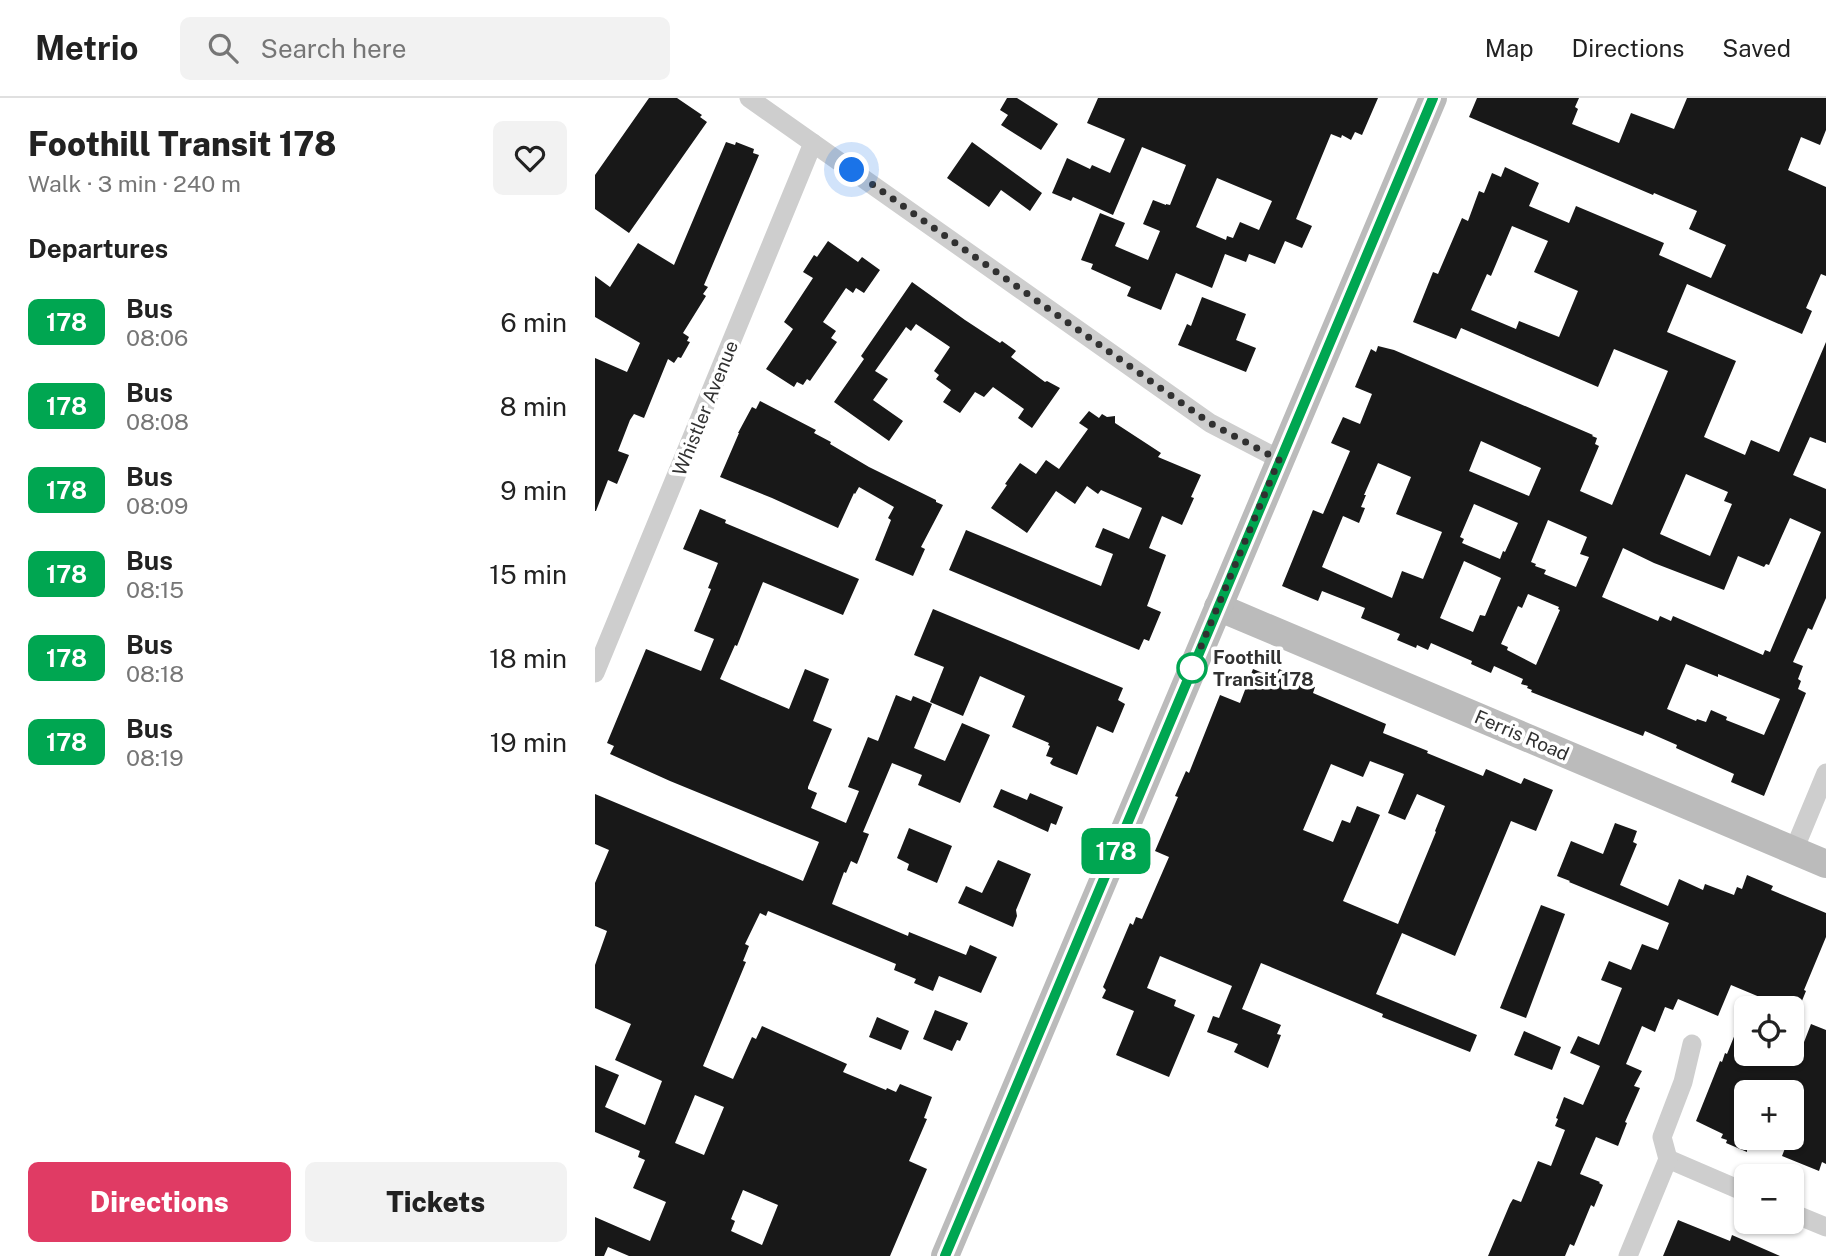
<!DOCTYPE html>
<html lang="en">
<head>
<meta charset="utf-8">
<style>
	:root { --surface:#fff; --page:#f2f2f2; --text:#222; --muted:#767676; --line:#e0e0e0; --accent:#e03b64 }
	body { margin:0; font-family:"Public Sans",sans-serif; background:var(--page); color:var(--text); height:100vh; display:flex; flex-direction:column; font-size:26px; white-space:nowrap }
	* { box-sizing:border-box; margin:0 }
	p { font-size:23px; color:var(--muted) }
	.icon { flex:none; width:38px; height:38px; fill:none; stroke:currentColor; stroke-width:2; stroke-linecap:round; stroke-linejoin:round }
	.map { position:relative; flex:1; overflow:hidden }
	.details { display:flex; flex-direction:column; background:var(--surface); width:595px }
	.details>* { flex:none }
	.badge { padding:0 14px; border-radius:10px; font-size:24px; line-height:46px }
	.buttons { position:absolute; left:1139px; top:898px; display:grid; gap:14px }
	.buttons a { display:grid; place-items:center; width:70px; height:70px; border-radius:10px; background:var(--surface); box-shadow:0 2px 5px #0004; font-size:35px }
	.you { position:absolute; width:35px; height:35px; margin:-18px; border:5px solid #fff; border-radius:50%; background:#1a73e8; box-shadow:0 0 0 10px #1a73e833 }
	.map>.badge { position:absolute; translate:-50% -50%; box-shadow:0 0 0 4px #fff }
	h2 { padding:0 28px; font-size:26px; line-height:63px }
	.round { display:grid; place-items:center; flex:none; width:74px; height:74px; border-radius:10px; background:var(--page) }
	.summary { display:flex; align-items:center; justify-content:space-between; height:119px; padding:0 28px }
	h1 { font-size:33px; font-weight:800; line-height:52px }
	.primary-button { display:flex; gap:14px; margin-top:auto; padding:14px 28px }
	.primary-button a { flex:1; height:80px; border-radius:10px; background:var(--accent); color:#fff; font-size:28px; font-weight:800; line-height:80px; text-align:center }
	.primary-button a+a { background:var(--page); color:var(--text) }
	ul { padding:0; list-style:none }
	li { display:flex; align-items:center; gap:21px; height:84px; padding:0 28px }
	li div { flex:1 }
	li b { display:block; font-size:26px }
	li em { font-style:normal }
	li .badge { min-width:77px; font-weight:700; text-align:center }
	header { display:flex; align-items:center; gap:42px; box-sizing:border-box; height:98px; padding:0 35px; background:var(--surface); border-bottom:2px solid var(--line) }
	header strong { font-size:33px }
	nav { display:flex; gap:38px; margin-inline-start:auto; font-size:24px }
	.search { width:490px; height:63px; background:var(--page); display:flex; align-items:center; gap:18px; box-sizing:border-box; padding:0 24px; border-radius:10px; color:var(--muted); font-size:26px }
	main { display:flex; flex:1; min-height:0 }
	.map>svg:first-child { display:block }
</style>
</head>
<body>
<header>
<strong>Metrio</strong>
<div class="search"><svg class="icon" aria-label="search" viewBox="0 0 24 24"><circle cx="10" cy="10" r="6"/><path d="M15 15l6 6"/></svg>Search here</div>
<nav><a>Map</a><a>Directions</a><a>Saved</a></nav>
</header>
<main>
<section class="details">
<div class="summary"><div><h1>Foothill Transit 178</h1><p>Walk · 3 min · 240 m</p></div><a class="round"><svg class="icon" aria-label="heart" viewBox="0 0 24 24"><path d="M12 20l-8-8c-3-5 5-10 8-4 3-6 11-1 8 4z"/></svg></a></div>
<h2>Departures</h2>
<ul>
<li><span class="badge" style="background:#00a651;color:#fff">178</span><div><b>Bus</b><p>08:06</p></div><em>6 min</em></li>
<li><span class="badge" style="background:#00a651;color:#fff">178</span><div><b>Bus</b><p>08:08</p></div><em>8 min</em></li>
<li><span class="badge" style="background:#00a651;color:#fff">178</span><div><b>Bus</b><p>08:09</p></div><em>9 min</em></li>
<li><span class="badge" style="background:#00a651;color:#fff">178</span><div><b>Bus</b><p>08:15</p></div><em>15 min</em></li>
<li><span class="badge" style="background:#00a651;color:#fff">178</span><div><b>Bus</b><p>08:18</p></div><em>18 min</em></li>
<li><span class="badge" style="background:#00a651;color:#fff">178</span><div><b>Bus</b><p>08:19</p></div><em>19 min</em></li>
</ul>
<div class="primary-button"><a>Directions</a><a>Tickets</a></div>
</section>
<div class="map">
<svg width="1231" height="1158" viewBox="0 0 1231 1158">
	<rect width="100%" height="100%" fill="#fff"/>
	<g fill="#181818" fill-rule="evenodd">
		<path d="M54 0H82L107 17 105 19 112 24 34 135 0 111V77Z"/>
		<path d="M412 0H422L463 26 446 52 406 27 413 17 405 12Z"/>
		<path d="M503 0H783L767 37 760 34 756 42 747 37 746 40 736 36 701 121 717 128 707 150 690 143 680 166 654 156 651 164 630 156 617 190 581 175 566 212 532 198 536 189 496 171 498 166 486 162 505 115 530 125 520 148 553 162 565 133 548 126 558 102 571 107V106L575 107 591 67 547 49 518 117 478 99 476 103 457 95 472 60 495 71 497 67 515 75 530 41 492 25ZM622 80 677 103 664 132 645 124 638 140 632 138 631 142 601 129Z"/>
		<path d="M882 0H984L980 9 983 11 977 26 1024 45 1036 15 1079 31 1092 0H1231V32L1225 47 1206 39 1193 72 1231 89V178L1226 176 1211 210 1217 213 1207 236 1092 186 1072 234 1141 263 1109 339 1150 357 1156 342 1184 354 1231 244V345L1215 339 1198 377 1231 391V500L1217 532 1213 530 1198 564 1208 568 1203 581 1206 583 1203 591 1211 595 1169 698 1136 684 1139 676 1081 650 1082 647 1050 633 1048 638 936 594 937 592 932 590 933 588 926 586 928 581 899 568 896 575 876 566 877 563 836 545 833 552 822 547 821 550 802 542 805 536 766 520 770 510 727 493 723 503 687 488 718 412 728 416 755 353 736 345 748 319 765 326 777 296 760 289 776 251 781 254 783 248 799 252 998 337 997 338 1002 340 1000 346 1004 348 985 393 1017 407 1073 273 1019 251 1003 289 866 230 861 241 818 224 838 174 843 176 867 120 873 123 884 93 889 95 897 75 906 79 910 69 944 85 934 108 974 125 981 108 1069 145 1064 157 1116 180 1131 147 1094 131 1102 113 1059 95 1058 97 874 19ZM917 128 953 143 939 174 983 193 964 239 924 223 921 231 876 212 892 176 896 178ZM886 343 946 370 934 398 874 373ZM783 365 816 379 801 416 847 434 828 481 807 473 797 500 727 469 748 418 764 425 770 410 766 409 771 397H769ZM1091 376 1133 394 1129 403 1137 406 1115 458 1065 436ZM879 406 923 425 910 454 908 453 905 461 867 445 869 441 865 439ZM1195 420 1226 434 1175 554 1170 552 1168 557 1078 518 1076 523 1065 518 1063 523 1007 499 1028 450 1059 465 1129 492 1143 458 1169 469 1171 466 1174 467ZM953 422 992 439 985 456 994 459 981 489 949 476 951 472 940 468 941 466 936 464ZM869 463 906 480 890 518 885 517 878 534 845 520ZM933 496 964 509 963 511 965 512 941 567 912 552 913 549 906 546 923 508 927 510ZM1091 566 1123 579V576L1185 601 1169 637 1131 622 1132 619 1116 612 1111 624 1102 621 1101 623 1072 611Z"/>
		<path d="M131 44 140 47 141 44 159 51 158 55 164 57 109 187 113 189 108 196 111 198 88 235 94 239 92 243 95 244 86 260 83 259 79 265 73 261 49 320 39 316 35 322 23 353 34 357 22 386 13 382 1 413H0V260L32 274 45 245 0 219V178L15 189 43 145 79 167Z"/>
		<path d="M377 44 447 95 435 113 406 92 394 109 352 80Z"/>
		<path d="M233 143 263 164 267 159 285 172 269 195 261 190 258 195 251 190 228 224 241 233 236 240 242 244 215 283 212 281 208 287 202 284 199 289 171 271 198 231 189 224 218 180 208 174 219 157 222 159Z"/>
		<path d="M317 184 370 222 405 245 407 243 421 253 416 259 450 284 452 283 465 290 437 330 423 320 429 311 398 289 389 299 380 294 365 315 348 304 356 292 341 281 344 277 339 273 355 249 321 226 316 233 311 229 280 273 293 281 278 302 308 323 294 343 239 304 269 261 266 258Z"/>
		<path d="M607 199 651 216 641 242 661 250 651 274 583 247 592 226 596 228Z"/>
		<path d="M165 303 221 332 219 335 236 344 235 346 274 369 341 402V404L348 407 326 449 330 451 318 478 280 462 296 422 293 420 299 409 264 389 260 396 259 395 243 430 177 400 125 379 144 335H143L157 309 161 311Z"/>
		<path d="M494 313 504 320 507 316 512 319 520 318V325L566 355 563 359 606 377 596 399 599 400 587 427 567 418 554 450 571 457 552 508 566 514 554 543 549 541 544 552 354 472 371 432 506 488 518 456 500 449 508 430 534 441 547 410 506 392 503 396 492 388 480 406 461 393 432 435 396 410 412 387 410 386 425 365 441 376 451 362 464 371 493 331 484 325Z"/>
		<path d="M105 411 131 422 130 425 264 481 248 517 168 484 142 548 140 547 125 581 194 611 210 571 234 581 218 623 237 631 213 689V691L222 695 216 710 251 725 264 693 253 689 273 639 283 643 301 597 316 603 318 598 337 606 319 650 350 663 367 625 395 637 365 705 323 687 327 677 297 665 268 734 274 736 262 766 256 763 251 775 249 774 237 806 313 838 314 834 371 857 375 847 402 859 386 895 344 878 338 893 319 885 321 881 299 872 301 866 173 813 171 818 165 815 150 846 154 848 148 863 151 864 108 968 138 981 157 939 161 941 167 928 252 966 248 974 291 992 292 990 301 994 305 986 337 999 329 1020 332 1021 314 1063 332 1071 295 1158H34L13 1149 9 1158H0V1119L55 1143 71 1104 38 1090 50 1062 43 1059 45 1053 0 1034V967L24 977 10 1009 50 1027 67 983 20 962 36 926 0 910V867L12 833 0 828V785L14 752 0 746V696L208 783 224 744 75 683 15 656 19 648 12 645 51 551 106 573 119 541 99 533 116 491 113 490 123 465 88 451ZM100 997 129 1009 109 1057 80 1045ZM148 1092 183 1107 167 1147 136 1133 140 1123 136 1121Z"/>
		<path d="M338 511 528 590 523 602 530 606 518 635 502 628 482 677 457 667 455 665 458 660 451 658 455 648 453 647 454 645 417 629 430 598 385 578 368 618 335 604 349 569 319 557Z"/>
		<path d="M658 571 680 580 684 571 698 577 697 578 707 582V584L720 589 718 595 791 626 788 635 833 653 832 655 888 678 891 671 926 686 929 680 958 692 941 733 916 723 860 858 807 835 781 896 882 937 875 954 787 919 788 916 666 865 647 911 686 927 682 936 686 937 673 970 639 954 643 946 612 934 618 918 624 920 637 888 565 858 552 890 581 902 579 908 600 917 574 979 521 957 539 913 507 900 511 892 508 889 535 825 538 827 541 819 547 821 574 759 560 753 583 699 580 698 591 673 594 675 625 597 645 605ZM775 663 809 676 793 715 810 722 822 696 850 708 840 733 841 734 803 826 748 803 785 717 762 708 755 725 747 722 738 744 708 732 736 666 768 679Z"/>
		<path d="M406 691 432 702 435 695 468 709 461 727 456 725 453 734 398 709Z"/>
		<path d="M1020 725 1042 733 1038 744 1042 746 1025 787 1073 808 1084 781 1108 792 1110 786 1139 797 1142 789 1147 791 1152 777 1178 788 1176 792 1231 815V839L1209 892 1211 893 1202 915 1197 913V910H1191L1136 887 1123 918 1083 901 1078 912 1070 909 1060 934 1047 928 1031 966 1047 973 1039 988 1045 990 1030 1024 1032 1025 1023 1048 1001 1039 985 1076 1005 1084 1004 1085 1008 1087 999 1109 996 1107 979 1148 975 1146 970 1158H893L915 1106 918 1101 926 1104 943 1063 956 1068 970 1032 960 1028 963 1021 961 1020 969 999 988 1007 1005 968 975 955 983 938 1004 947 1027 890 1006 882 1014 863 1036 872 1047 846 1063 852 1074 825 974 784 975 783 962 778 976 743 1008 756Z"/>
		<path d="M314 730 357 748 342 785 312 772 314 766 302 760Z"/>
		<path d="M403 762 436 776 421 812 422 818 418 829 363 805 371 788 387 795Z"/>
		<path d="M946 807 970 816 931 920 905 910Z"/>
		<path d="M1151 909 1152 956 1204 957 1216 926 1231 932V1066L1227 1064 1224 1073 1187 1058 1194 1040H1197V1033L1208 1006 1197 1001V994H1152V1054L1131 1045 1132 1042 1126 1040 1128 1036 1101 1023 1125 963 1127 964 1130 955 1132 956Z"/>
		<path d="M340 912 373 925 365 943 362 942 357 953 328 941Z"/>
		<path d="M282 919 314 933 306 952 274 939Z"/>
		<path d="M929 933 966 949 957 972 919 957Z"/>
		<path d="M1083 1122 1135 1143 1137 1137 1185 1158H1068Z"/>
	</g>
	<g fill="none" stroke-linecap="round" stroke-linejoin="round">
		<g stroke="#cecece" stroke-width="19">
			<path d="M154 0 615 325 684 361"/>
			<path d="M0 575 218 45"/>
			<path d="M1199 752 1231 675"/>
			<path d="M1073 1061 1152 1095"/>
			<path d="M1197 1115 1231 1129"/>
			<path d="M1033 1158 1073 1061 1067 1039 1088 984 1097 946"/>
		</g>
		<g stroke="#bbb" stroke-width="28">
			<path d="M623 509 1231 766"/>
			<path d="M350 1158 838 0"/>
		</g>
	</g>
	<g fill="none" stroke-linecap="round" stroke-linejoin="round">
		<g stroke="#fff" stroke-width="16">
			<path id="line" d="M350 1158 838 0"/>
		</g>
		<use href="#line" stroke="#00a651" stroke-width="10"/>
		<path stroke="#313131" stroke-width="7" stroke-dasharray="0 12.6" d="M257 72 615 325 684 362 597 570"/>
	</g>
	<circle fill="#fff" stroke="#00a651" stroke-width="3.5" cx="597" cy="570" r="14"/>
	<g text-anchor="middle" stroke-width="7" stroke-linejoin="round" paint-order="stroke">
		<g font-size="19" fill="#313131" stroke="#fff">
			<text transform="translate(110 310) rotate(-68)" y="7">Whistler Avenue</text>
			<text transform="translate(927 637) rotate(23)" y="7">Ferris Road</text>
		</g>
		<g font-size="19" font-weight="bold" fill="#313131" stroke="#fff" text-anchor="start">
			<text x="618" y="566">Foothill<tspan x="618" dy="22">Transit 178</tspan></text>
		</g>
	</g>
</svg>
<div class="buttons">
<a><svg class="icon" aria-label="locate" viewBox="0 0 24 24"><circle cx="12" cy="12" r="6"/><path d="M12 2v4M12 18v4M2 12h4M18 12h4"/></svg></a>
<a>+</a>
<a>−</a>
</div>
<div class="you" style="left:257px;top:72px"></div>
<b class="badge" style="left:521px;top:753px;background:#00a651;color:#fff">178</b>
</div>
</main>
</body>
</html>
